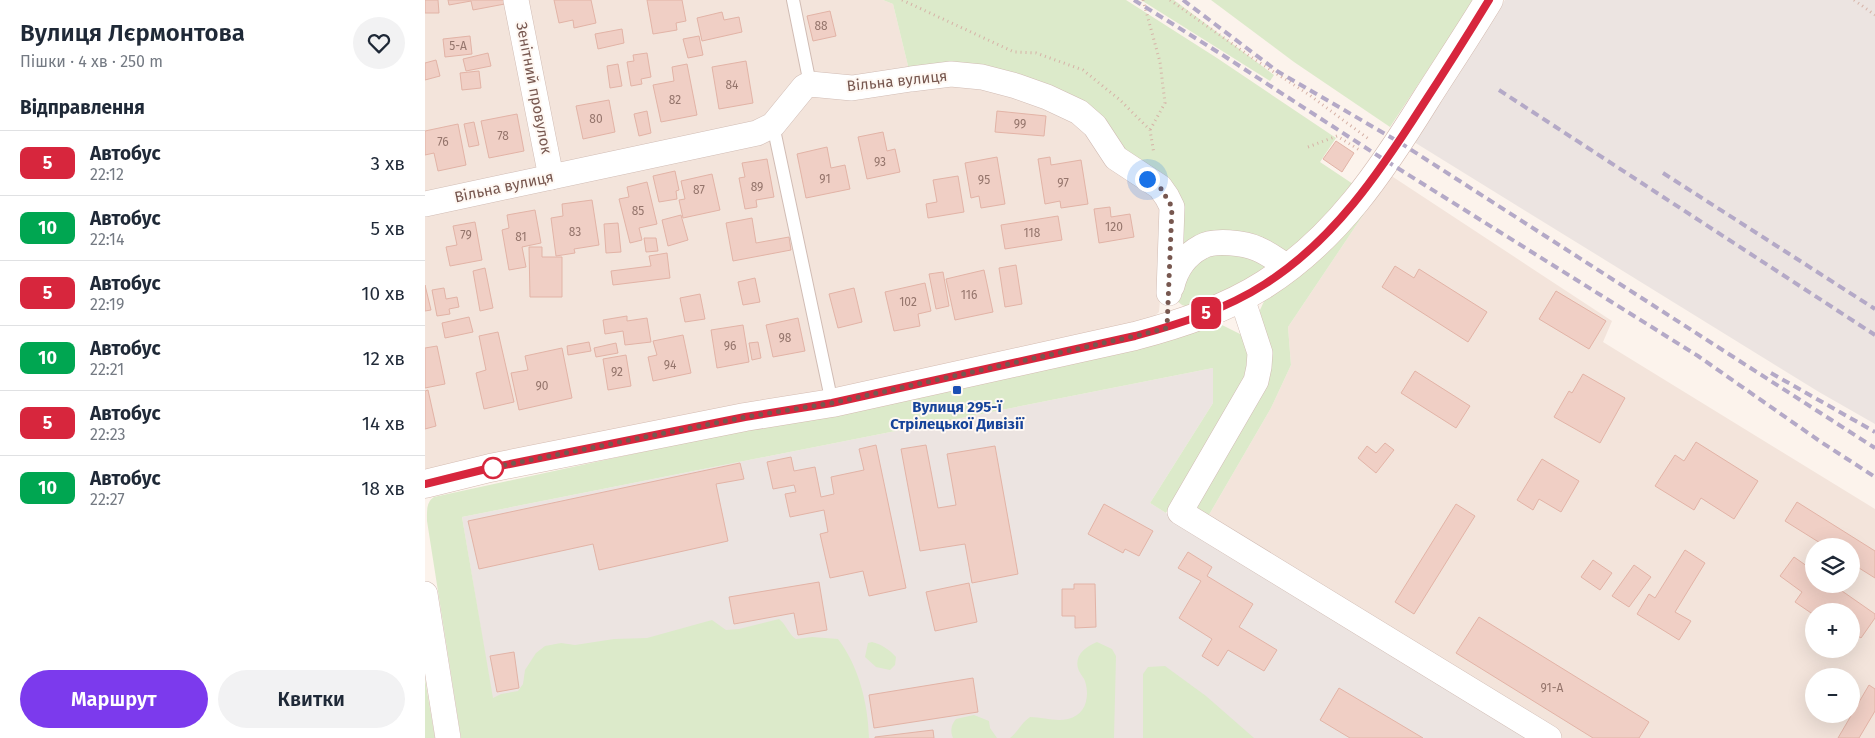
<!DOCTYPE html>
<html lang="uk">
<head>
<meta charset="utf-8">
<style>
	:root { --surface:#fff; --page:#f2f2f3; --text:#1f2937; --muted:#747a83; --line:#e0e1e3; --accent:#7c3aed }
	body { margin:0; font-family:"Fira Sans",sans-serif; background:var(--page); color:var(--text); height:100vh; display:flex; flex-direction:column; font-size:19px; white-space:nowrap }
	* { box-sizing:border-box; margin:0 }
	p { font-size:16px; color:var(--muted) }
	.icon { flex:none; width:28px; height:28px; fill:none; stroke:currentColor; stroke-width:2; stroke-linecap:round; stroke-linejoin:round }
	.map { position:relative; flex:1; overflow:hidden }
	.panel { display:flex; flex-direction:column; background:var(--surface); width:425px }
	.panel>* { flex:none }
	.badge { padding:0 10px; border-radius:8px; font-size:18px; line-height:32px }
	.fabs { position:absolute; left:1380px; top:538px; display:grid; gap:10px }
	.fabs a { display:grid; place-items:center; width:55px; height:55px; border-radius:50%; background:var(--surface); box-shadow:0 5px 20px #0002; font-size:25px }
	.you { position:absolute; width:25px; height:25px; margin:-12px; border:4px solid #fff; border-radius:50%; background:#1a73e8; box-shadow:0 0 0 8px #1a73e833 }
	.map>.badge { position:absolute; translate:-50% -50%; box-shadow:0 0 0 2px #fff }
	h2 { padding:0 20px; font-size:19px; line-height:45px }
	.round { display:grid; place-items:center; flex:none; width:52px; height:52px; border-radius:26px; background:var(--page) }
	.overview { display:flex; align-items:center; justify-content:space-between; height:85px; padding:0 20px }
	h1 { font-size:24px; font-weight:600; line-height:38px }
	.primary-button { display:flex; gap:10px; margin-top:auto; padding:10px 20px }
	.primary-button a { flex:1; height:58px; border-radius:30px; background:var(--accent); color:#fff; font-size:20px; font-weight:600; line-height:58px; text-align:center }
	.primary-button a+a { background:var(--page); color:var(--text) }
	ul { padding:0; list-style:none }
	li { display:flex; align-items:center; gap:15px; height:65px; padding:0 20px; border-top:1px solid var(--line) }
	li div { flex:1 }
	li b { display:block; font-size:19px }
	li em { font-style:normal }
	li .badge { min-width:55px; font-weight:700; text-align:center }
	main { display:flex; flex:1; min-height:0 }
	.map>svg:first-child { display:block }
</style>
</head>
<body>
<main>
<section class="panel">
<div class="overview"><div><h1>Вулиця Лєрмонтова</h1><p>Пішки · 4 хв · 250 m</p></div><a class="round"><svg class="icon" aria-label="heart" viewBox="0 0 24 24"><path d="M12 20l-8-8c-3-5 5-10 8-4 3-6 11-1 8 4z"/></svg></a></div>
<h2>Відправлення</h2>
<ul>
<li><span class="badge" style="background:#d7263d;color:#fff">5</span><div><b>Автобус</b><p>22:12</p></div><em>3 хв</em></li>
<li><span class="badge" style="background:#00a651;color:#fff">10</span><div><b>Автобус</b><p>22:14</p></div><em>5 хв</em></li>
<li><span class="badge" style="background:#d7263d;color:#fff">5</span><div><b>Автобус</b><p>22:19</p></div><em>10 хв</em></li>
<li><span class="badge" style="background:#00a651;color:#fff">10</span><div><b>Автобус</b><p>22:21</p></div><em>12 хв</em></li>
<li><span class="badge" style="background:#d7263d;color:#fff">5</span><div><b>Автобус</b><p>22:23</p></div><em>14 хв</em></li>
<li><span class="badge" style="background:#00a651;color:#fff">10</span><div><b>Автобус</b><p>22:27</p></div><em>18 хв</em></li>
</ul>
<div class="primary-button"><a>Маршрут</a><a>Квитки</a></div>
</section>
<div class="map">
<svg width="1450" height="738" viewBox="0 0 1450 738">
	<rect width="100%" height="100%" fill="#fcf3ec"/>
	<g fill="#f3e4db" fill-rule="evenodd">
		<path d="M0 0H86L113 170 0 199Z"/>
		<path d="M96 0H364L378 79 346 121 133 167Z"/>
		<path d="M373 0H458L468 4 485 74 392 78 387 68Z"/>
		<path d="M526 79 650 116 732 192 740 240 734 312 726 319 0 478V210L333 137 374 98Z"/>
		<path d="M965 175 1187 321 1178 342 1450 509V738H1137L781 520 846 408 866 365 863 327ZM1389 546H1426V584H1389ZM1389 611H1426V649H1389ZM1389 676H1426V714H1389Z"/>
	</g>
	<g fill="#ece4e1">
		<path d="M1080 0H1450V424L1394 392 989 142Z"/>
		<path d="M788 368V403L725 503 1103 738H74L37 517Z"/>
	</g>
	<g fill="#dceaca">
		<path d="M458 0H701L792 58 911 138 895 162 928 184 876 243 834 273 806 289 763 307 757 305 752 301 753 239 712 167 657 109 485 74 468 4Z"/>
		<path d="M716 0H749L849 75 845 81Z"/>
		<path d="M786 0H1049L965 127 869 62Z"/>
		<path d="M965 175 863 327 866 365 846 408 781 520 774 512 772 505 837 384 834 318 835 310 841 297Z"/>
		<path d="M793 323 819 336 825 351 823 376 741 513 725 503 788 403V368L37 517 68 698 76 694 93 691 98 684 100 670 111 653 120 646 136 643 150 645 189 639 222 638 287 620 301 630 314 629 354 619C362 625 363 634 371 639L387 637 413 639C434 667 443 703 444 738H36L2 521C2 512 1 502 9 497L711 345Z"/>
		<path d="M447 642C456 644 465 650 471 657L470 665 465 670 451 667 440 657 443 643Z"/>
		<path d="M672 642 687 649 691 656 689 738H585C593 732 596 723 605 717 618 717 630 722 643 719 661 715 665 697 660 681 659 678 656 675 654 671 648 657 659 647 672 642Z"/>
		<path d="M740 666 781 696 829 738H718V674L723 667Z"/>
		<path d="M0 679 10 738H0Z"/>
		<path d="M549 715 564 721 565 728 572 738H528C525 731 526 725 531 719Z"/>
	</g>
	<g fill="#f0cfc5" stroke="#e2b3a6">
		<path d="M0 0H13L14 13H0Z"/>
		<path d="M23 0H85V3L48 10 46 1 24 5Z"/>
		<path d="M129 0H166L171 23 149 28 148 20 134 23Z"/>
		<path d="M222 0H257L261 21 251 23 252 30 228 34Z"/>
		<path d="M405 11 411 36 388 41 382 16Z"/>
		<path d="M297 12 299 20 314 17 317 32 277 41 272 18Z"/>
		<path d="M197 29 199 43 173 49 170 34Z"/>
		<path d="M45 36 47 54 20 57 18 39Z"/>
		<path d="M274 36 278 55 263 58 258 39Z"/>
		<path d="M63 53 66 66 41 71 38 59Z"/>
		<path d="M222 53 226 77 216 79 217 84 206 86 202 62 209 61 208 55Z"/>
		<path d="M11 60 15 76 0 80V63Z"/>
		<path d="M321 61 328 103 294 109 287 67Z"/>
		<path d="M193 64 197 86 185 88 182 66Z"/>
		<path d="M262 64 272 115 236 122 228 85 249 81 247 67Z"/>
		<path d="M54 71 56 88 37 90 35 73Z"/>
		<path d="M184 100 190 132 158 139 151 106Z"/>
		<path d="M222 111 226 133 214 136 209 114Z"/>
		<path d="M572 111 621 116 619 136 570 132Z"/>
		<path d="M92 114 99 151 64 158 56 121Z"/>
		<path d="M49 122 54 145 44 147 39 124Z"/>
		<path d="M33 124 41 165 13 171 9 153 0 155V131Z"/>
		<path d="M458 132 462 151 470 149 475 172 442 179 433 137Z"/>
		<path d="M911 141 929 153 917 172 898 159Z"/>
		<path d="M402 147 406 168 420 165 425 189 381 198 372 154Z"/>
		<path d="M572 157 580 204 556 208 554 196 546 198 540 163Z"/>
		<path d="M625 157 626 165 656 160 663 204 636 208 635 201 620 204 613 159Z"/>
		<path d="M342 159 349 197 331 200 332 207 320 209 314 178 320 177 317 163Z"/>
		<path d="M250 171 254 190 251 191 252 199 234 202 228 176Z"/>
		<path d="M287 174 295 210 258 218 254 200 260 199 256 181Z"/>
		<path d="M533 176 539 212 503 218 501 204 512 202 508 180Z"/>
		<path d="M222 182 232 224 214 228 217 240 205 243 194 199 204 197 202 187Z"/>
		<path d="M167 200 174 245 149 249 150 253 131 256 126 218 138 216 137 204Z"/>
		<path d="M685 207 686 217 705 214 709 237 674 243 669 209Z"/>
		<path d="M110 210 116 243 97 247 101 267 84 270 77 230 84 228 82 215Z"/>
		<path d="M256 215 263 240 243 246 237 220Z"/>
		<path d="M633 216 637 240 580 249 576 225Z"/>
		<path d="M327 218 331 243 364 237 366 250 308 261 301 223Z"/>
		<path d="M50 222 57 260 25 266 21 247 32 245 28 226Z"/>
		<path d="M193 223 196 252 181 253 179 224Z"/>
		<path d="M219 238H231L233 251 221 252Z"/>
		<path d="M104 247H117V257H137V297H105Z"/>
		<path d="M242 253 245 278 188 285 186 271 226 266 224 256Z"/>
		<path d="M591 265 597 304 580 307 574 268Z"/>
		<path d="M970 266 989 278 994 269 1062 312 1043 342 957 287Z"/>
		<path d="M60 268 68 308 55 311 48 271Z"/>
		<path d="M559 270 568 312 530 320 521 279Z"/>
		<path d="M518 272 524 306 511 309 504 274Z"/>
		<path d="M330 278 335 302 318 305 313 282Z"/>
		<path d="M500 283 506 311 493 314 495 326 469 331 460 292Z"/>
		<path d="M0 285 6 310 0 311Z"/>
		<path d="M19 288 21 299 32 297 34 307 24 309 25 314 12 316 7 290Z"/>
		<path d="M429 288 437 322 413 328 404 294Z"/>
		<path d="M1131 291 1181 321 1164 349 1114 319Z"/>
		<path d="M275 294 280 319 260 322 255 298Z"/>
		<path d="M202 316V321L222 318 226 342 200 345 198 331 180 334 178 320Z"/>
		<path d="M44 317 48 332 20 338 17 323Z"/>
		<path d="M373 318 380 351 348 357 341 325Z"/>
		<path d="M318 325 324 362 292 368 286 330Z"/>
		<path d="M73 332 89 402 59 409 51 373 61 370 54 336Z"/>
		<path d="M258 335 266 373 228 381 223 357 232 355 228 341Z"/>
		<path d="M164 342 166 351 143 355 142 346Z"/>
		<path d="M333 342 336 358 327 360 324 343Z"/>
		<path d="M191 343 193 353 171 357 169 348Z"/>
		<path d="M12 346 20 384 0 388V348Z"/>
		<path d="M137 348 147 398 94 410 86 373 103 370 100 356Z"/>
		<path d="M201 355 206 386 183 390 178 359Z"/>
		<path d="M990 371 1045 406 1031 428 976 393Z"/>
		<path d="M1158 374 1200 398 1175 443 1129 417 1144 391 1147 393Z"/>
		<path d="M3 390 11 426 0 429V391Z"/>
		<path d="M1271 442 1333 481 1309 519 1276 498 1269 510 1230 486 1250 455 1259 461Z"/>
		<path d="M960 443 969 450 951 473 933 458 942 446 951 453Z"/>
		<path d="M451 445 481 588 444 596 438 571 405 578 395 534 403 532 399 510 365 517 360 494 371 492 369 485 348 489 342 462 366 457 369 471 390 467 396 497 409 494 406 477 439 470 434 449Z"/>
		<path d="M501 445 513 508 531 505 522 454 570 446 593 574 547 583 540 544 495 551 476 449Z"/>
		<path d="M1117 459 1154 481 1136 512 1114 499 1108 510 1092 500Z"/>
		<path d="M315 463 319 479 291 484 303 541 174 570 168 544 54 569 43 521Z"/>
		<path d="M1372 502 1450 551V578L1426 563V546H1400L1360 521Z"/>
		<path d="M679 504 728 531 714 556 700 549 698 553 663 534Z"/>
		<path d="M1031 504 1050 516 989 614 970 602Z"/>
		<path d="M1260 550 1280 563 1250 612 1266 621 1254 640 1212 614 1224 594 1230 598Z"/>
		<path d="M763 552 787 567 782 576 828 604 814 627 852 650 839 671 803 650 793 666 777 656 787 639 754 618 776 581 753 568Z"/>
		<path d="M1369 557 1389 571V584H1407L1450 614V618L1436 638 1426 631V611H1389V615L1370 602 1377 592 1355 576Z"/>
		<path d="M1168 560 1187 573 1175 590 1156 577Z"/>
		<path d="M1209 565 1226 577 1204 607 1187 596Z"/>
		<path d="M394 582 402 630 373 635 369 613 309 624 304 597Z"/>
		<path d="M544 583 552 622 510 631 501 592Z"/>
		<path d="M649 584H670L671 627 650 628V616H637V589H649Z"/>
		<path d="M1054 617 1224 722 1214 738H1168L1031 653Z"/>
		<path d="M89 652 94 688 72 692 65 656Z"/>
		<path d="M548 678 553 712 449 728 444 695Z"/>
		<path d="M1444 685 1450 689V711L1434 738H1413Z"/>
		<path d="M914 688 998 738H925L895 720Z"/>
		<path d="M508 730 509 738H450V737Z"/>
	</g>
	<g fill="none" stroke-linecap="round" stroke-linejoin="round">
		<g stroke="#d1bcb4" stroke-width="14">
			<g id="lane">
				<path d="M368 0 385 84"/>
				<path d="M348 125 407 403"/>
			</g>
		</g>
		<g stroke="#d1bcb4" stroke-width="26">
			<g id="street">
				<path d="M91 0 126 177"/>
				<path d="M0 204 332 133 348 125 379 87 385 84 427 88 486 79 526 74 557 77 591 86 622 97 654 112 670 126 691 158 735 187 742 197 747 207 744 293"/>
				<path d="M747 286C751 269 761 255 776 247 789 239 820 243 833 249 843 253 853 261 863 267"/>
				<path d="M817 298 835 353 834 367 831 381 755 512 1124 738"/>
				<path d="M0 594 23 738"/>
			</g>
		</g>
		<g stroke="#d4bbb1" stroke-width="29">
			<path id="secondary" d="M0 484 65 468 320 417 407 403 710 336C755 324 801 309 840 284 912 238 957 170 1001 99 1022 66 1044 33 1064 0"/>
		</g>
		<g stroke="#d6b2a7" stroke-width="3" stroke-dasharray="1 4" stroke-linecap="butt">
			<path d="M477 0 589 52 611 53 658 70 695 100 725 130 729 154"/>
			<path d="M718 0 735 62 740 103 725 130"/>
			<path d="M745 0 829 59 883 94 945 140"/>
			<path d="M1429 0 1450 15"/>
			<path d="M883 147 912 136 936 151"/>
		</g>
		<use href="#lane" stroke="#fff" stroke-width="12"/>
		<use href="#street" stroke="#fff" stroke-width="25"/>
		<use href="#secondary" stroke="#fff" stroke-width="28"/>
		<g stroke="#b4a9c7" stroke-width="4" stroke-dasharray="8 5" stroke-linecap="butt">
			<path d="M709 0 796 54 955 157 1273 356 1396 442 1450 477"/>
			<path d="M758 0 852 71 974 142 1450 448"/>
			<path d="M1074 90 1450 335"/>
			<path d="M1238 173 1450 309"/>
			<path d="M1346 373 1450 432"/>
		</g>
	</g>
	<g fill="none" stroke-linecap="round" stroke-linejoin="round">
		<g stroke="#fff" stroke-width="11">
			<path id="line" d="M0 484 65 468 320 417 407 403 710 336C755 324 801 309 840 284 909 240 954 173 997 106 1020 71 1042 36 1064 0"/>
		</g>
		<use href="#line" stroke="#d7263d" stroke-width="8"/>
		<path stroke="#77574f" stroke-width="5" stroke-dasharray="0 9" d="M68 468H65L320 417 407 403 710 336 742 328 747 207 735 187 722 179"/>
	</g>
	<rect fill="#1a4fb4" stroke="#fef8f3" stroke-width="2" x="527" y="385" width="10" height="10" rx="2.5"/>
	<circle fill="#fff" stroke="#d7263d" stroke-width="2.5" cx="68" cy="468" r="10"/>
	<g text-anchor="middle" stroke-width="4" stroke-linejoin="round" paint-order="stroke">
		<g font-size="12" fill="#95756c">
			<text x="396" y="30">88</text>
			<text x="33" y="50">5-А</text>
			<text x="307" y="89">84</text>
			<text x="250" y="104">82</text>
			<text x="171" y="123">80</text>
			<text x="595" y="128">99</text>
			<text x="78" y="140">78</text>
			<text x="18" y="146">76</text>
			<text x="455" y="166">93</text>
			<text x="400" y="183">91</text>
			<text x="559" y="184">95</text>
			<text x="638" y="187">97</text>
			<text x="332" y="191">89</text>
			<text x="274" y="194">87</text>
			<text x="213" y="215">85</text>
			<text x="689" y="231">120</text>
			<text x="150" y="236">83</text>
			<text x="607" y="237">118</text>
			<text x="41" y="239">79</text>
			<text x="96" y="241">81</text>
			<text x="544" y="299">116</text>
			<text x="483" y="306">102</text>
			<text x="360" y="342">98</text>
			<text x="305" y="350">96</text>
			<text x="245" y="369">94</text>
			<text x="192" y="376">92</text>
			<text x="117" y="390">90</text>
			<text x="1127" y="692">91-А</text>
		</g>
		<g font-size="15" fill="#77574f" stroke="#fef8f3">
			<text transform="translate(472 81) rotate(-6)" y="5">Вільна вулиця</text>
			<text transform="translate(109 88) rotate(79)" y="5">Зенітний провулок</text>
			<text transform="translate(79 187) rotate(-12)" y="5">Вільна вулиця</text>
		</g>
		<g font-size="15" font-weight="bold" fill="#164399" stroke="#fef8f3">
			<text x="532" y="412">Вулиця 295-ї<tspan x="532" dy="17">Стрілецької Дивізії</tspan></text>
		</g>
	</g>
</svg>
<div class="fabs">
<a><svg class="icon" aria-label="layers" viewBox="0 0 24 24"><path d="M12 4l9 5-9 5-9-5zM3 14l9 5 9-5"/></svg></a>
<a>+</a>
<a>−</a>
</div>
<div class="you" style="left:722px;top:179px"></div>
<b class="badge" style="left:781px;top:313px;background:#d7263d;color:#fff">5</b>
</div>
</main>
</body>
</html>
